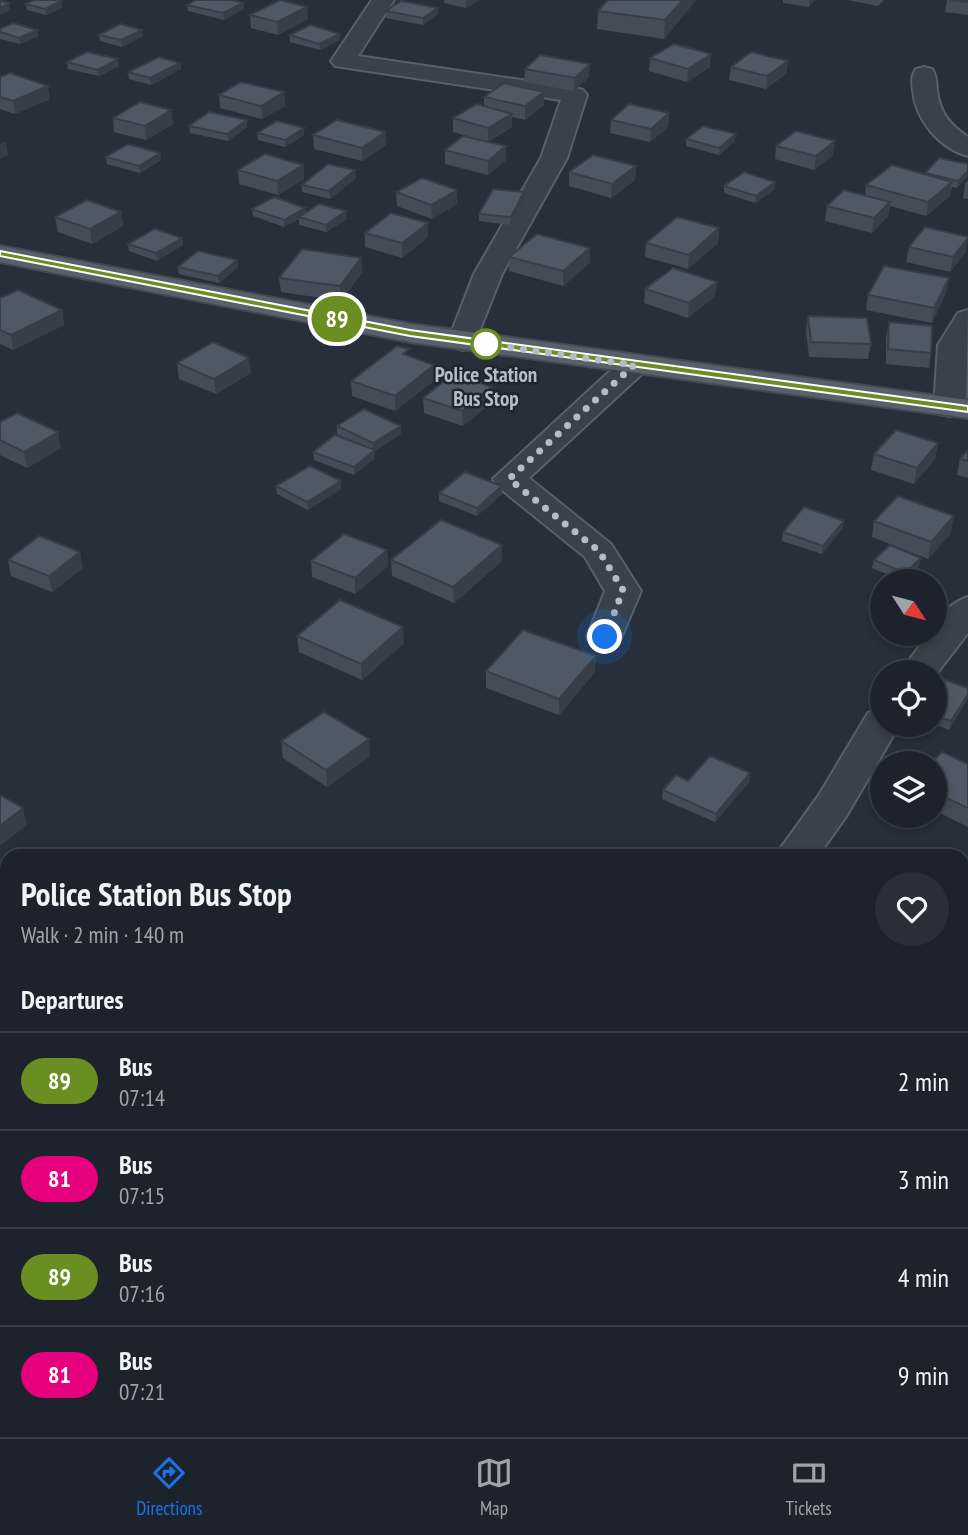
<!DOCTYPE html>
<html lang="en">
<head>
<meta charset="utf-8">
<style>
	:root { --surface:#1c232c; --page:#292f38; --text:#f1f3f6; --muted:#a0a4a9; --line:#3a4048; --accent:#1a73e8 }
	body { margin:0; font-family:"PT Sans Narrow",sans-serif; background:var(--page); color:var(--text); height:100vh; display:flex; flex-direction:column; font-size:26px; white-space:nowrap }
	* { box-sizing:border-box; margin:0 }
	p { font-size:23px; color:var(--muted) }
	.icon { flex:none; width:38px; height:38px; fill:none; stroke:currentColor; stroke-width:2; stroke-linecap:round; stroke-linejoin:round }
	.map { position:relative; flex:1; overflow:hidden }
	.side { position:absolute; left:0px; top:849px; width:970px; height:590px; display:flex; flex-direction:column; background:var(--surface); border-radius:21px 21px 0 0; box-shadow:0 4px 10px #0003,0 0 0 2px var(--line) }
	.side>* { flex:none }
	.badge { padding:0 14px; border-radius:23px; font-size:24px; line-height:46px }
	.needle { width:46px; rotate:126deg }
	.controls { position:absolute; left:870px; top:569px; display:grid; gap:14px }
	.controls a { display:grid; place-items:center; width:77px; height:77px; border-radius:50%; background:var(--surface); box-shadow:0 4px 10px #0003,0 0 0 2px var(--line); font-size:35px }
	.you { position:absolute; width:35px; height:35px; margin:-18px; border:5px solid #fff; border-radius:50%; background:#1a73e8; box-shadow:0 0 0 10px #1a73e833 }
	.map>.badge { position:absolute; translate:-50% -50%; box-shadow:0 0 0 4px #fff }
	h2 { padding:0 21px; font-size:26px; line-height:63px }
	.round { display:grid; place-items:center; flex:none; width:74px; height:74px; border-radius:37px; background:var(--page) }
	.head { display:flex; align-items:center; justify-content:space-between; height:119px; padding:0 21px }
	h1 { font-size:33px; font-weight:800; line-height:52px }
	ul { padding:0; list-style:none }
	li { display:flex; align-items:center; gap:21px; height:98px; padding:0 21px; border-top:2px solid var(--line) }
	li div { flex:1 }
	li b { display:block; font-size:26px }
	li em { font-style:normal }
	li .badge { min-width:77px; font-weight:700; text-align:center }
	.tab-bar { display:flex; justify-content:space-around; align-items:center; height:98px; border-top:2px solid var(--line); background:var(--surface); font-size:19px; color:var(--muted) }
	.tab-bar a { display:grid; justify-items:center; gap:4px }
	.tab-bar .active { color:var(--accent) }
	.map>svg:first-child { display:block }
</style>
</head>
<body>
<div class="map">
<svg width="968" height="1437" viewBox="0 0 968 1437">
	<rect width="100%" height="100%" fill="#262f3a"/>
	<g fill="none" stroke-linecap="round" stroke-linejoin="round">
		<g stroke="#575f68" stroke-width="4">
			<g id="minor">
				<path d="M372 0H394L358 56 575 88 583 90 587 95 567 158 502 274 473 347 463 350 453 347 448 341 474 274 541 158 561 100 335 66 331 61Z"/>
				<path d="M924 67 932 69C937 76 936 83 937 91 940 113 950 125 968 137V156C939 148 916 120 913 91 912 83 911 76 916 69Z"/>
				<path d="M968 310 966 407 961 414 950 416 939 414 934 407 938 345 958 313Z"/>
				<path d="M634 356 645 359 649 365 645 371 529 478 611 544 641 591 618 645 605 648 592 645 587 637 605 591 585 557 497 486 493 479 623 359Z"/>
				<path d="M968 597V633L934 677V672H900L929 634H934C934 617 954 601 968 597Z"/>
				<path d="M882 709V724H900L847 815 818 856H775L819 795 868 713Z"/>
				<path d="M0 958 7 960V995L0 993Z"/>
				<path d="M962 1339H968V1389L962 1388Z"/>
				<path d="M420 1432H476L473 1437H417Z"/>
			</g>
		</g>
		<g stroke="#424a53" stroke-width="4">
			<path id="major" d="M0 246 410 324 968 400V418L410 342 0 262Z"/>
		</g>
		<use href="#minor" fill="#39414b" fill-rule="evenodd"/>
		<use href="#major" fill="#58606a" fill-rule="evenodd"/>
	</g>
	<g fill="#444c57">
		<path d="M444 0H479L466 8 444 3Z"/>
		<path d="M608 0H696L664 39 597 29 598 11Z"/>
		<path d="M783 0H815L809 7 783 3Z"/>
		<path d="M847 0H884L878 6Z"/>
		<path d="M947 0H968V15L945 12Z"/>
		<path d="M61 1 62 8 46 15 27 10 26 4Z"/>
		<path d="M243 3 244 9 224 20 188 11 187 5Z"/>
		<path d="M307 7 308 19 278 35 251 28 250 15Z"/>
		<path d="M438 8V14L423 25 386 18V11Z"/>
		<path d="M0 29 37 30 38 36 20 44 0 39Z"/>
		<path d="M340 34V40L320 50 290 42V35Z"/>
		<path d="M99 35 143 36 122 47 100 41Z"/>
		<path d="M650 58 710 67 687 82 649 71Z"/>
		<path d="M788 61 786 74 766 89 729 80 731 67Z"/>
		<path d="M67 62 119 66 99 76 68 69Z"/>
		<path d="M180 63 181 69 151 85 129 79 128 72Z"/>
		<path d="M525 69 589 77 574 91 524 82Z"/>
		<path d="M0 77 50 99 15 114 0 109Z"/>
		<path d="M284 92 285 106 262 119 220 108 219 95Z"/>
		<path d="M544 92V105L525 120 512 117V127L488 142 453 132V118L484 106V97Z"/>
		<path d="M171 110 173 124 146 140 114 132 113 118Z"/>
		<path d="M669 113 668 127 650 142 610 133 611 120Z"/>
		<path d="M247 120V127L228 141 190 133 189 126Z"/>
		<path d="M385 132 386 145 362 161 314 149 313 135Z"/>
		<path d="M257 133 304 135 285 147 258 140Z"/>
		<path d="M686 139 735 141 719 155 686 146Z"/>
		<path d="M776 146 833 155 814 170 775 159Z"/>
		<path d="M445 150 506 160 488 175 445 164Z"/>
		<path d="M160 153 161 160 140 173 107 164 106 157Z"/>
		<path d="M968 164 957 188 952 187 950 196 926 216 890 206 888 216 872 233 825 221 827 206 865 196 866 185Z"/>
		<path d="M303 165 304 179 278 195 239 184 238 170Z"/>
		<path d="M636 166 635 180 611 198 569 186V172Z"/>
		<path d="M356 178 330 199 302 192V185Z"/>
		<path d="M968 180V199L963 198 965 184Z"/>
		<path d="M724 186 775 189 755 203 724 193Z"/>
		<path d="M396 192 457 204 432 219 397 206Z"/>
		<path d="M524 192V200L510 225 479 221V214Z"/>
		<path d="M305 208 306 212 347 219 326 232 299 225V219L284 227 253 216 252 209Z"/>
		<path d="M121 212 123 226 92 244 58 232 55 217Z"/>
		<path d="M719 228 718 243 688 269 645 257 646 243Z"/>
		<path d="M365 233 428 237 402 258 365 247Z"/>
		<path d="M182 238 183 245 157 261 129 251 128 244Z"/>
		<path d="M909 247 966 251 950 272 906 262Z"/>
		<path d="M590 248V262L563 286 509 271V257Z"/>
		<path d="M361 258 362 272 341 301 281 292 279 278Z"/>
		<path d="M237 260 238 267 219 283 179 274 178 267Z"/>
		<path d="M717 282 715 296 688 318 644 303 645 289Z"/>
		<path d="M946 293 932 323 866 310 868 295Z"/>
		<path d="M0 298 62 310 64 325 13 350 0 344Z"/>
		<path d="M808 316 871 344 868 359 809 357 806 331Z"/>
		<path d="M889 322 931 353 929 368 886 364V337Z"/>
		<path d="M177 363 251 373 216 394 179 379Z"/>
		<path d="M435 380 395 411 352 396 351 381Z"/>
		<path d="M492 387V402L463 426 424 413 423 398Z"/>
		<path d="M0 422 61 448 27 468 0 455Z"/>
		<path d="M337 426 401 434 375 451V458L354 475 314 460 313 452 360 445 337 434Z"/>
		<path d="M938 443 935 459 914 484 871 470 874 454Z"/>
		<path d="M968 450V478L957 475 960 459Z"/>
		<path d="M276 486 341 489 308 510 277 494Z"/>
		<path d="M502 486V494L477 516 439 501V493Z"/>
		<path d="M844 521 842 529 822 554 782 541 783 532Z"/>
		<path d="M874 521 951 533 928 559 872 537Z"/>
		<path d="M387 550 388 566 355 594 312 577 311 561Z"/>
		<path d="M921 558 919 566 904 581 872 568 874 560Z"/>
		<path d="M8 560 83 568 52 592 11 576Z"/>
		<path d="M391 560 502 561 454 603 392 576Z"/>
		<path d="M297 636 404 643 362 680 299 652Z"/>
		<path d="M486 671 595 672 559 715 486 688Z"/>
		<path d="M934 680 968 688 949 730 934 724Z"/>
		<path d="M281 741 370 756 327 787 283 758Z"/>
		<path d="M934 763 968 764V827L934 810Z"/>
		<path d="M750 773 749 782 715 822 662 799 663 790 688 781Z"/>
		<path d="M0 989 6 1091 0 1087Z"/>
		<path d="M962 1192 968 1195V1342L962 1339Z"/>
		<path d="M7 1251V1341L0 1336V1258Z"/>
	</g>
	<g fill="#373e47">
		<path d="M468 0H479L466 8V1Z"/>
		<path d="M683 0H696L664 39 665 20Z"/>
		<path d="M810 0H815L809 7V1Z"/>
		<path d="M61 1 62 8 46 15 45 9Z"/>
		<path d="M9 3 10 10 0 15V8Z"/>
		<path d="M243 3 244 9 224 20 223 13Z"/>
		<path d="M307 7 308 19 278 35 277 22Z"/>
		<path d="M438 8V14L423 25V18Z"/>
		<path d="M37 30 38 36 20 44 19 38Z"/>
		<path d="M142 30 143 36 122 47 121 40Z"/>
		<path d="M340 34V40L320 50 319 44Z"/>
		<path d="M711 54 710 67 687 82 688 69Z"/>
		<path d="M118 59 119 66 99 76 98 70Z"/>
		<path d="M788 61 786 74 766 89 767 76Z"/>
		<path d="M180 63 181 69 151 85 150 78Z"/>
		<path d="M590 64 589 77 574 91 575 78Z"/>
		<path d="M48 86 50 99 15 114 13 101Z"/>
		<path d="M284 92 285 106 262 119 261 106Z"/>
		<path d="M544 92V105L525 120V106Z"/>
		<path d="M171 110 173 124 146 140 145 126Z"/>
		<path d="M669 113 668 127 650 142 651 129Z"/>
		<path d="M512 114V127L488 142V128Z"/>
		<path d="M247 120V127L228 141 227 134Z"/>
		<path d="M304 128V135L285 147V140Z"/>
		<path d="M385 132 386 145 362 161V148Z"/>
		<path d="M736 134 735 141 719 155V148Z"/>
		<path d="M6 141 8 155 0 159V144Z"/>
		<path d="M835 141 833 155 814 170 816 156Z"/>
		<path d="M506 146V160L488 175V161Z"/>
		<path d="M160 153 161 160 140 173 139 166Z"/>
		<path d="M303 165 304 179 278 195 277 181Z"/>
		<path d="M636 166 635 180 611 198 612 184Z"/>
		<path d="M355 170 356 178 330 199 329 191Z"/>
		<path d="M968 171V176L957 188 958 181Z"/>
		<path d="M775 182V189L755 203 756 196Z"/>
		<path d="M952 182 950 196 926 216 928 202Z"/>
		<path d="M457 190V204L432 219 431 205Z"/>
		<path d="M524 192V200L510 225 511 217Z"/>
		<path d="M890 202 888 216 872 233 874 218Z"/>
		<path d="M305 208 306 215 299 217V219L284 227V220Z"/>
		<path d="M346 211 347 219 326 232V225Z"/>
		<path d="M121 212 123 226 92 244 90 229Z"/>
		<path d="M428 223V237L402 258V243Z"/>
		<path d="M719 228 718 243 688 269 689 255Z"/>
		<path d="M182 238 183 245 157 261 156 253Z"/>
		<path d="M968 238 966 251 950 272 953 257Z"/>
		<path d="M590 248V262L563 286V271Z"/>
		<path d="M361 258 362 272 341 301 340 286Z"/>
		<path d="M237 260 238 267 219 283 218 276Z"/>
		<path d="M949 278 946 293 932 323 934 308Z"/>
		<path d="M717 282 715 296 688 318 689 303Z"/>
		<path d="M62 310 64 325 13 350 11 335Z"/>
		<path d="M249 358 251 373 216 394 214 379Z"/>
		<path d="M434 365 435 380 395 411V396Z"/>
		<path d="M492 387V402L463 426 462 411Z"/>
		<path d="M401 426V434L375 451V458L354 475V467L374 451 373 443Z"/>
		<path d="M58 432 61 448 27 468 24 452Z"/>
		<path d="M938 443 935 459 914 484 917 468Z"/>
		<path d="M341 481V489L308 510 307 502Z"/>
		<path d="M502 486V494L477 516V508Z"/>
		<path d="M954 516 951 533 928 559 931 542Z"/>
		<path d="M844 521 842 529 822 554 823 546Z"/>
		<path d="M502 545V561L454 603 453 587Z"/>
		<path d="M387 550 388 566 355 594V578Z"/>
		<path d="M80 552 83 568 52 592 49 576Z"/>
		<path d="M921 558 919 566 904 581 905 573Z"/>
		<path d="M403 627 404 643 362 680 361 664Z"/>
		<path d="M596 656 595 672 559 715V699Z"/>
		<path d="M968 694V699L949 730 951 721Z"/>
		<path d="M369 739 370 756 327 787 326 770Z"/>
		<path d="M750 773 749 782 715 822 716 814Z"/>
		<path d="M23 808 27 825 0 846V826Z"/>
		<path d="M7 1068V1089L6 1091 1 1074Z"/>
	</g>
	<g fill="#4f5865" stroke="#373e47" stroke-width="2">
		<path d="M34 0H57L61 1 45 9 26 4Z"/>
		<path d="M196 0H232L243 3 223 13 187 5Z"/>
		<path d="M280 0 307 7 277 22 250 15Z"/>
		<path d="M608 0H683L665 20 598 11Z"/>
		<path d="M950 0H968V2Z"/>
		<path d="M0 1 9 3 0 8Z"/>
		<path d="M401 1 438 8 423 18 386 11Z"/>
		<path d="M13 23 37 30 19 38 0 32V29Z"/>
		<path d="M120 24 142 30 121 40 99 35Z"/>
		<path d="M310 25 340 34 319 44 290 35Z"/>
		<path d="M674 44 711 54 688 69 650 58Z"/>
		<path d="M87 52 118 59 98 70 67 62Z"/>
		<path d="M751 52 788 61 767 76 731 67Z"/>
		<path d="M540 55 590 64 575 78 525 69Z"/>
		<path d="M159 57 180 63 150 78 128 72Z"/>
		<path d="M10 73 48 86 13 101 0 97V77Z"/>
		<path d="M241 82 284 92 261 106 219 95Z"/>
		<path d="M504 83 544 92 525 106 484 97Z"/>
		<path d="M140 102 171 110 145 126 113 118Z"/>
		<path d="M477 104 512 114 488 128 453 118Z"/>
		<path d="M629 104 669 113 651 129 611 120Z"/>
		<path d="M209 112 247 120 227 134 189 126Z"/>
		<path d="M337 120 385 132 362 148 313 135Z"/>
		<path d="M277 121 304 128 285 140 257 133Z"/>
		<path d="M703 126 736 134 719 148 686 139Z"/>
		<path d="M796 131 835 141 816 156 776 146Z"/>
		<path d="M463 136 506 146 488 161 445 150Z"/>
		<path d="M128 144 160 153 139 166 106 157Z"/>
		<path d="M265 154 303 165 277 181 238 170Z"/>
		<path d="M593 155 636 166 612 184 569 172Z"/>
		<path d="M939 158 968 164V171L958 181 925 173Z"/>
		<path d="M328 164 355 170 329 191 302 185Z"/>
		<path d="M892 165 952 182 928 202 866 185Z"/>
		<path d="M744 172 775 182 756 196 724 186Z"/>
		<path d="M422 178 457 190 431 205 396 192Z"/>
		<path d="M493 189 524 192 511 217 479 214Z"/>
		<path d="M844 190 890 202 874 218 827 206Z"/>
		<path d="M274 197 305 208 284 220 252 209Z"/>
		<path d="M87 200 121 212 90 229 55 217Z"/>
		<path d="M319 204 346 211 326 225 299 217Z"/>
		<path d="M391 213 428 223 402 243 365 233Z"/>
		<path d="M677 217 719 228 689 255 646 243Z"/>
		<path d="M925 227 968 237V238L953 257 909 247Z"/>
		<path d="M155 229 182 238 156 253 128 244Z"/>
		<path d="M537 234 590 248 563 271 509 257Z"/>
		<path d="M302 249 361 258 340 286 279 278Z"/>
		<path d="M198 251 237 260 218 276 178 267Z"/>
		<path d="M884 266 949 278 934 308 868 295Z"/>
		<path d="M673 268 717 282 689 303 645 289Z"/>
		<path d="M18 290 62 310 11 335 0 330V298Z"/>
		<path d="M808 316 867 318 871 344 811 342Z"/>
		<path d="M889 322 932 326 931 353 888 349Z"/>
		<path d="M213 342 249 358 214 379 177 363Z"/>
		<path d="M397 346 409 349 403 354 434 365 395 396 351 381Z"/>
		<path d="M453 374 492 387 462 411 423 398Z"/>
		<path d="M364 409 401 426 373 443 337 426Z"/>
		<path d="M17 413 58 432 24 452 0 440V422Z"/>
		<path d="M896 430 938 443 917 468 874 454Z"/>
		<path d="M335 435 375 450 354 467 313 452Z"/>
		<path d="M968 450V461L960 459Z"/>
		<path d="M310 466 341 481 307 502 276 486Z"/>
		<path d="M465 472 502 486 477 508 439 493Z"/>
		<path d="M898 496 954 516 931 542 874 521Z"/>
		<path d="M804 507 844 521 823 546 783 532Z"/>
		<path d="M441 520 502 545 453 587 391 560Z"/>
		<path d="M344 534 387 550 355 578 311 561Z"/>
		<path d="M39 536 80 552 49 576 8 560Z"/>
		<path d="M890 545 921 558 905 573 874 560Z"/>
		<path d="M340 600 403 627 361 664 297 636Z"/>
		<path d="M523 630 596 656 559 699 486 671Z"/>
		<path d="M937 677 968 688V694L951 721 934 715V680Z"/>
		<path d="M324 712 369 739 326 770 281 741Z"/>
		<path d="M942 752 968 764V808L934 792V763H931Z"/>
		<path d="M710 756 750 773 716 814 663 790 676 775 688 781Z"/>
		<path d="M0 795 23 808 0 826Z"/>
		<path d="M64 850 75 856H57Z"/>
		<path d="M0 989 7 993V1068L1 1074 0 1073Z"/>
		<path d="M962 1192 968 1195V1315L962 1312Z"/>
		<path d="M7 1251V1323L0 1318V1258Z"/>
		<path d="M679 1432H778L790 1437H676Z"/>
	</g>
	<path fill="#6b8e23" stroke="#fff" stroke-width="2" d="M0 251 410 330 968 406V412L410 336 0 256Z"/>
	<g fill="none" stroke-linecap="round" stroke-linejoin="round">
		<path stroke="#b5bcc6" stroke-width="7" stroke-dasharray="0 12.6" d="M486 344 634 365 509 479 599 551 623 590 605 637"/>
	</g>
	<circle fill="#fff" stroke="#6b8e23" stroke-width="3.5" cx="486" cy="344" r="14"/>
	<g text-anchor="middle" stroke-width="5" stroke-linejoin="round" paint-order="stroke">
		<g font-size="21" font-weight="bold" fill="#b5bcc6" stroke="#1e262f">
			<text x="486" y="382">Police Station<tspan x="486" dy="24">Bus Stop</tspan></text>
		</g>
	</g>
</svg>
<div class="controls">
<a><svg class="needle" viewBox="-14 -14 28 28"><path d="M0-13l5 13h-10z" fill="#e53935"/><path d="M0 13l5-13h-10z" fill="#a0a4a9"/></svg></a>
<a><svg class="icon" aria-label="locate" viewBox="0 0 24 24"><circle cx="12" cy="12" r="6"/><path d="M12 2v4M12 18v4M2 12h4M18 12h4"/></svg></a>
<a><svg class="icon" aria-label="layers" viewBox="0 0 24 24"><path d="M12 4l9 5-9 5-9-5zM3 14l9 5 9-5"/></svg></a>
</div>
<div class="you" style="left:605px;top:637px"></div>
<b class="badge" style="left:337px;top:319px;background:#6b8e23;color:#fff">89</b>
<section class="side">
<div class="head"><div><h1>Police Station Bus Stop</h1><p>Walk · 2 min · 140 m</p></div><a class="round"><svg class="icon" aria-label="heart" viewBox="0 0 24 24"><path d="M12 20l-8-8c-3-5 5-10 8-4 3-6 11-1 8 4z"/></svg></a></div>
<h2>Departures</h2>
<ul>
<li><span class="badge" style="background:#6b8e23;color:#fff">89</span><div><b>Bus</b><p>07:14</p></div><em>2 min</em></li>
<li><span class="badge" style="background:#e6007e;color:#fff">81</span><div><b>Bus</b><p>07:15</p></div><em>3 min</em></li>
<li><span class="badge" style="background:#6b8e23;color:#fff">89</span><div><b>Bus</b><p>07:16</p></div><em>4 min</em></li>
<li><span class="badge" style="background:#e6007e;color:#fff">81</span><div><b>Bus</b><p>07:21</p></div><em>9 min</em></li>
</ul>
</section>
</div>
<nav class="tab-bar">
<a class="active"><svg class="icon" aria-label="directions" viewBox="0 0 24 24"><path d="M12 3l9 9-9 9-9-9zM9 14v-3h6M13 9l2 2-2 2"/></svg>Directions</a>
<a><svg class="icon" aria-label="map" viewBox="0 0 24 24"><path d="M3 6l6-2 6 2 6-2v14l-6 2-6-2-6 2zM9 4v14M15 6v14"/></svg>Map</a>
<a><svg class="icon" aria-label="tickets" viewBox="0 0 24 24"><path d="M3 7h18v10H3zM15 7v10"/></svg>Tickets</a>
</nav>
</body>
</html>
